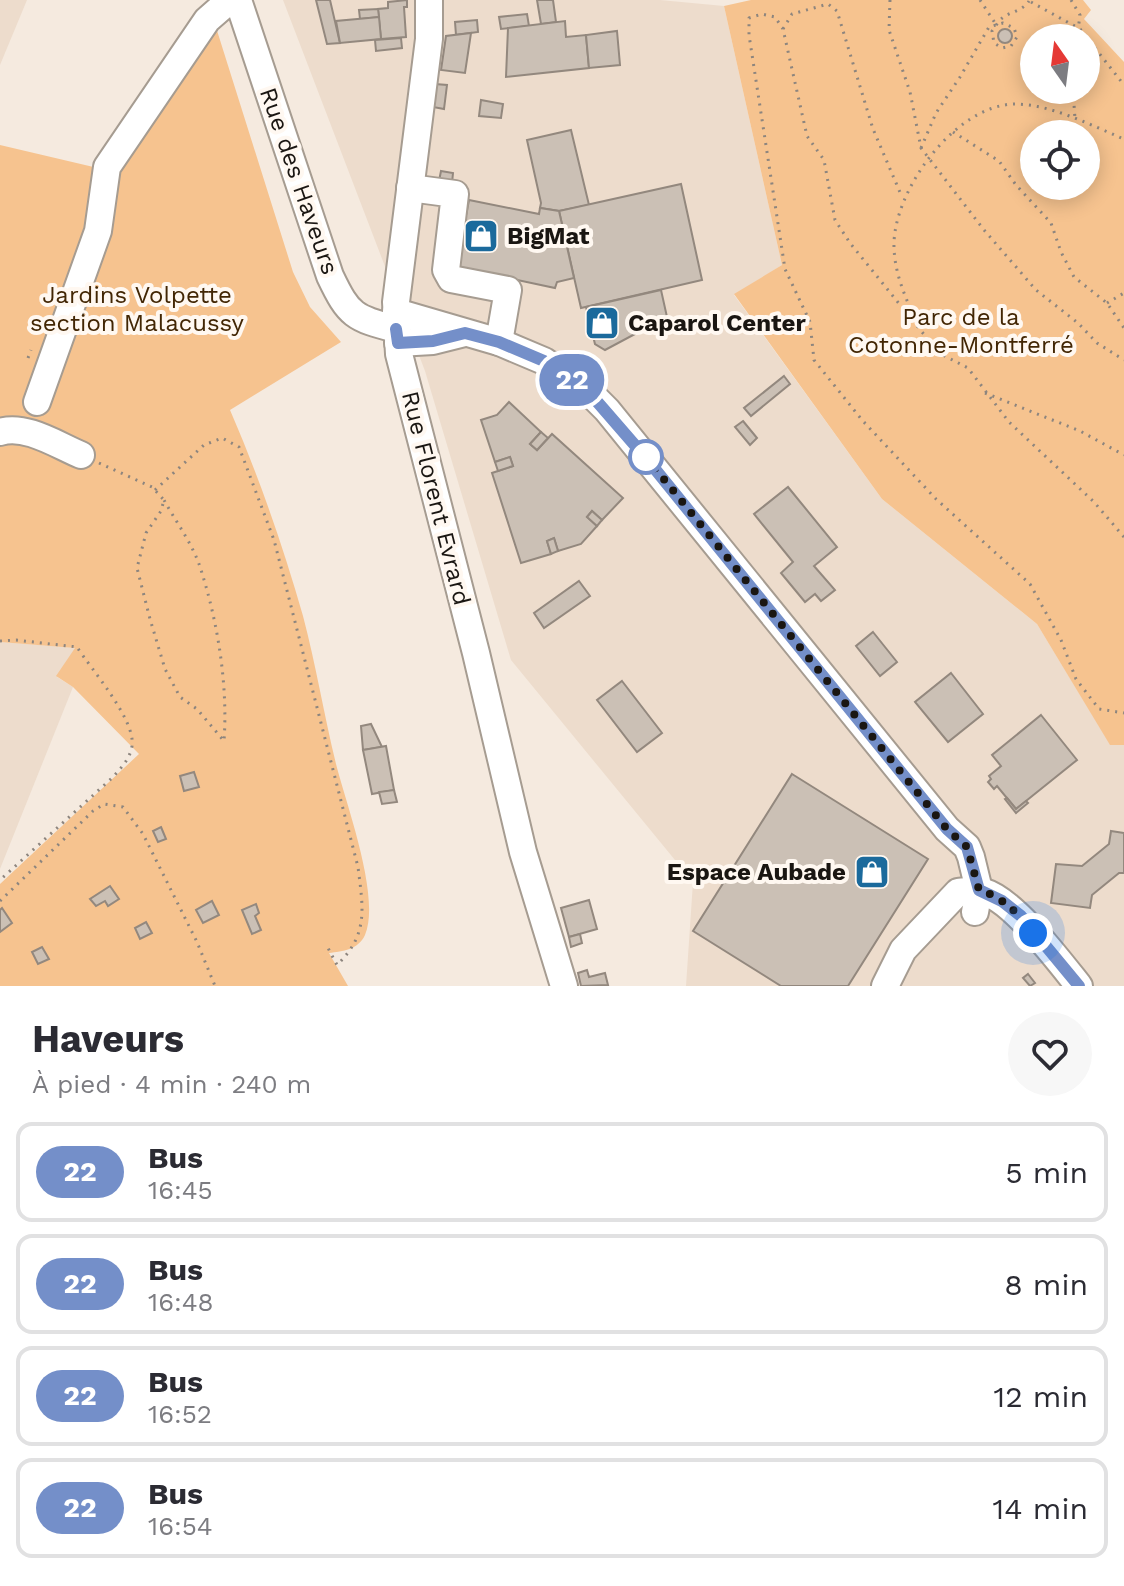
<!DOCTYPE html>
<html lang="fr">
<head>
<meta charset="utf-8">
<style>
	:root { --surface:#fff; --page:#f7f7f7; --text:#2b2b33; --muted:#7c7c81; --line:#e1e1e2 }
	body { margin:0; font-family:"Work Sans",sans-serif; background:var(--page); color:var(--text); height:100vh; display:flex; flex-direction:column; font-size:30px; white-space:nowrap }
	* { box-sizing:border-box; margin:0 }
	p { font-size:26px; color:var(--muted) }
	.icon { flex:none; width:44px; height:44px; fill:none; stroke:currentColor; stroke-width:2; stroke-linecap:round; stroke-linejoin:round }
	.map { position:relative; height:986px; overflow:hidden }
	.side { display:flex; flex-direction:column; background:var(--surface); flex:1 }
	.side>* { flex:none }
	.badge { padding:0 16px; border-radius:26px; font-size:28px; line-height:52px }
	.needle { width:52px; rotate:346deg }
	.tools { position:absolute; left:1020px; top:24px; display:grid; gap:16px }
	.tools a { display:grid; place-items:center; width:80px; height:80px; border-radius:50%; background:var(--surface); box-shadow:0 4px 20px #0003; font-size:40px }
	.you { position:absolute; width:40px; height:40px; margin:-20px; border:6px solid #fff; border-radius:50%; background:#1a73e8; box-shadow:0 0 0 12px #1a73e833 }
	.map>.badge { position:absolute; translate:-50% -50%; box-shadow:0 0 0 4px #fff }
	.round { display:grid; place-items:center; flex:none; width:84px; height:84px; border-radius:42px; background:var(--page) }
	.head { display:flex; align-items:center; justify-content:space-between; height:136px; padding:0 32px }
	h1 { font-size:38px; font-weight:700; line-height:60px }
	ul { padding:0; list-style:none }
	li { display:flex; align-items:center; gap:24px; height:100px; margin:0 16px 12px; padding:0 16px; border:4px solid var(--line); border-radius:16px }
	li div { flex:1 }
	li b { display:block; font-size:30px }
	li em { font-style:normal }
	li .badge { min-width:88px; font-weight:700; text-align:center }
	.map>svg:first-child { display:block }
</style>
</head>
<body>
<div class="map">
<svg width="1124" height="986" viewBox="0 0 1124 986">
	<rect width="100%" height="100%" fill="#f5eadf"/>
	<g fill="#eddccc">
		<path d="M0 0H27L0 65Z"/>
		<path d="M283 0H660L724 6 782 265 734 295 882 499 1037 624 1110 744 1124 745V986H686L693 882 511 660 425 371Z"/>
		<path d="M0 642 76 648 57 677 73 687 0 869Z"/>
	</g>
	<g fill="#f6c38f" fill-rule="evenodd">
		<path d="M751 0H1083L1091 10 1084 19 1124 62V745H1110L1037 624 882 499 734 294 782 265 724 6ZM1034 38H1086V90H1034ZM1034 134H1086V186H1034Z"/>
		<path d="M214 21 293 272 310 307 341 342 230 410C259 477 283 546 303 616 316 665 324 715 336 764 346 804 381 897 365 935 358 950 343 951 329 953L348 986H0V884L139 754 73 687 56 676 75 648 0 642V145L119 173 123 153Z"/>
	</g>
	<g fill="#cbc0b5" stroke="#93887e" stroke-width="2">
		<path d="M316 0H330L340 43 327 44Z"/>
		<path d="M407 0V7H404L406 37 381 39 378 9 388 8V2Z"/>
		<path d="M537 0H553L556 22 541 24Z"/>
		<path d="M378 9 379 17 360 19 359 10Z"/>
		<path d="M527 14 529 26 501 29 499 17Z"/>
		<path d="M379 17 381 39 340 43 336 21Z"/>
		<path d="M477 20 478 32 456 35 455 22Z"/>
		<path d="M565 21 566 37 586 35 589 68 506 77 508 28Z"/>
		<circle cx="1005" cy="36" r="7"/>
		<path d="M617 31 620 65 589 68 586 35Z"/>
		<path d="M471 33 465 73 441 70 446 36Z"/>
		<path d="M401 38 402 48 376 51 375 40Z"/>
		<path d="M435 84 447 85 444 109 433 107Z"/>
		<path d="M481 100 503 104 501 118 479 116Z"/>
		<path d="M571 130 589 205 559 211 540 208 541 203 527 140Z"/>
		<path d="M441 171 453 173 452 183 439 181Z"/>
		<path d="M681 184 702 280 581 308 559 211Z"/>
		<path d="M469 200 539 214 540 208 559 211 574 278 557 282 555 288 456 267Z"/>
		<path d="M661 290 667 317 605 350 595 344 586 307Z"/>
		<path d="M784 376 790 384 751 416 744 408Z"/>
		<path d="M509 402 541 432 530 444 537 450 552 434 623 498 602 520 592 511 587 517 597 526 581 544 558 551 554 538 547 541 551 554 521 563 492 473 513 466 510 457 495 462 481 420 497 415Z"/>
		<path d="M743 421 757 438 750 445 735 427Z"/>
		<path d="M541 432 548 438 537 450 530 444Z"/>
		<path d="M510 457 513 466 498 471 495 462Z"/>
		<path d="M788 487 837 547 814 566 835 590 821 601 815 594 805 602 781 573 793 562 754 514Z"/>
		<path d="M592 511 602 520 597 526 587 517Z"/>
		<path d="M554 538 558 551 551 554 547 541Z"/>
		<path d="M579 581 590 596 544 628 534 613Z"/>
		<path d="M873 632 897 662 880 676 856 646Z"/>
		<path d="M951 673 983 714 948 742 915 702Z"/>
		<path d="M622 681 662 733 637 752 597 700Z"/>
		<path d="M1041 715 1077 760 1016 809 997 786 994 789 988 782 991 779 989 776 1001 766 992 755Z"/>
		<path d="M371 724 382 747 363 750 361 726Z"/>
		<path d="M386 746 394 790 372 794 363 750Z"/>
		<path d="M194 772 199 787 184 791 180 776Z"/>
		<path d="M792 774 928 859 848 986H781L693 931Z"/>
		<path d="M394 790 397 802 382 804 379 792Z"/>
		<path d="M1007 798 1016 809 1026 801 1028 803 1016 813 1005 799Z"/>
		<path d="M161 827 166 839 158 842 153 831Z"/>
		<path d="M1111 831 1124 833V873H1119L1092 895 1090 908 1051 903 1056 864 1082 866 1109 844Z"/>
		<path d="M110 886 119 899 108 906 105 901 96 906 90 899Z"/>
		<path d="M589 900 597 929 569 937 561 908Z"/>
		<path d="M212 901 219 915 203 923 196 910Z"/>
		<path d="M256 904 259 913 255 916 261 930 252 934 242 910Z"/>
		<path d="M2 908 12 923 0 932V910Z"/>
		<path d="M146 922 152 933 140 939 135 928Z"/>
		<path d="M580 934 582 943 571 947 569 937Z"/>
		<path d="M42 947 49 959 38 964 32 952Z"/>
		<path d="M587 970 589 977 605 973 608 985 581 986 578 973Z"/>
		<path d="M1028 974 1035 983 1030 986 1023 978Z"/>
	</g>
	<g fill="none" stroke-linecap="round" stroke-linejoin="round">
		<g stroke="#a69c91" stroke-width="30">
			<g id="minor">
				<path d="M238 0 330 276C349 316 354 318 396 329"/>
				<path d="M429 0V39L396 302 399 354 476 653 523 852 564 986"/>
				<path d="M410 188 455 194 446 270 451 279 508 290 499 342"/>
				<path d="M396 312 499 342 544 361 587 390 607 410 947 829 967 847 971 857 979 890 975 912"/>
				<path d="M398 343 433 341 465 333"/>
				<path d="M37 402 98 231 107 167 207 20 230 0"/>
				<path d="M0 432C26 424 57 445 81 455"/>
				<path d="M885 986 903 950 958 892C967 891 976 889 984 892 1013 900 1059 961 1079 986"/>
			</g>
		</g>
		<g stroke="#8d857e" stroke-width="3" stroke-dasharray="2 6" stroke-linecap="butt">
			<path d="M890 0 889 30 910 92 921 148 984 230 1036 290 1078 323 1097 343 1124 360"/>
			<path d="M980 0 997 26"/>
			<path d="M1071 0 1080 15 1077 38"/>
			<path d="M1031 2 1080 29 1124 85"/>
			<path d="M783 29 792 14 828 4 837 11 873 129 902 197"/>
			<path d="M1073 90 1075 119"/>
			<path d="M953 132 999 161 1016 185 1051 223 1061 252 1074 277 1107 303 1124 328"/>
			<path d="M921 148 936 113 960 77 989 27 1003 23 1014 28 1017 37 1011 46 1002 48 994 43 992 31C995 28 997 23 1000 20 1009 11 1022 12 1029 1"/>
			<path d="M1107 303 1124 293"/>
			<path d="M917 323C906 299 895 275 894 248 892 192 954 106 1014 104 1051 104 1090 125 1124 139"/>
			<path d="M28 358 31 350"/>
			<path d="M985 393 1080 431 1124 455"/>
			<path d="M99 463 152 487 164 500 161 511 146 533 137 568 150 619 165 669 180 697 197 709 224 741C228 686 218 623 201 570 194 546 176 522 164 500"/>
			<path d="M155 490 204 445 222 438 239 447 274 540 358 867C363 908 369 934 337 965L328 948"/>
			<path d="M1124 537 1094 502 1009 422 968 368 939 353 850 243 835 220 824 160 807 136 783 29 775 17 762 14 749 18V35L785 269 810 322 814 360 862 420 936 499 1030 584 1061 640 1076 679 1099 709 1124 713"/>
			<path d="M0 641 16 640 77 647C91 669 136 720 132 746 130 759 121 768 112 778L0 880"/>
			<path d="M0 901 93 811 104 804 123 807 143 834 197 942 215 986"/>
		</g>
		<use href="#minor" stroke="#fff" stroke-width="26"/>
	</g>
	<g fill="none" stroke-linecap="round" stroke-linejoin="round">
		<g stroke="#fff" stroke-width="18">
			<path id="line" d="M396 329 398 343 433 341 465 333 499 342 544 361 587 390 646 458 947 829 967 847 979 890 1002 901 1021 916 1079 986"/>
		</g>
		<use href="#line" stroke="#748fc9" stroke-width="12"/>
		<path stroke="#1a1612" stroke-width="8" stroke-dasharray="0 14.4" d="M646 457 947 829 967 847 979 890C1003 897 1019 914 1033 933"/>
	</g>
	<defs>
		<g id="shop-square" transform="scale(1.8)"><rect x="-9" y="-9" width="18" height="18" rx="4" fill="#1b6a9c" stroke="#fff8f1"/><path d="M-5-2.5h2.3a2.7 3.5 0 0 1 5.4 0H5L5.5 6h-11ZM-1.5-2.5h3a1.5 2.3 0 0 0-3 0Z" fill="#fff"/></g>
	</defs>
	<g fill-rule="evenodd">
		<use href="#shop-square" x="481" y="236"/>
		<use href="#shop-square" x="602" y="323"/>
		<use href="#shop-square" x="872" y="872"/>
	</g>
	<circle fill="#fff" stroke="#748fc9" stroke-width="4" cx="646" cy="457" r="16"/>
	<g text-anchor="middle" stroke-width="8" stroke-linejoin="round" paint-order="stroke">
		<g font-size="24" fill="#1a1612" stroke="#fff8f1">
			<text transform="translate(299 181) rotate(71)" y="8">Rue des Haveurs</text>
			<text transform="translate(436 498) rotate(76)" y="8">Rue Florent Evrard</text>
		</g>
		<g font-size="24" font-weight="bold" fill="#1a1612" stroke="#fff8f1" text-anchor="start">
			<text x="507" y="244">BigMat</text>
			<text x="628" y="331">Caparol Center</text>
			<text x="846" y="880" text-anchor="end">Espace Aubade</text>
		</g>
		<g font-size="24" fill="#422604" stroke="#fff8f1">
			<text x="137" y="303">Jardins Volpette<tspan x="137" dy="28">section Malacussy</tspan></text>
			<text x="961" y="325">Parc de la<tspan x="961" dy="28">Cotonne-Montferré</tspan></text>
		</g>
	</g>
</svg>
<div class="tools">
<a><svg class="needle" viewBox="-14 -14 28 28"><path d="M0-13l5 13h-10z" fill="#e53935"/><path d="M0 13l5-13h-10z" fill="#7c7c81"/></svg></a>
<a><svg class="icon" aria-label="locate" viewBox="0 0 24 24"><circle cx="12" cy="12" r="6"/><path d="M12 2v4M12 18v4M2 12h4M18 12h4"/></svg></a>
</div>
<div class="you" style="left:1033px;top:933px"></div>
<b class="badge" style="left:572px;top:380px;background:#748fc9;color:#fff">22</b>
</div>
<section class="side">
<div class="head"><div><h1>Haveurs</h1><p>À pied · 4 min · 240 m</p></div><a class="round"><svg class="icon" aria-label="heart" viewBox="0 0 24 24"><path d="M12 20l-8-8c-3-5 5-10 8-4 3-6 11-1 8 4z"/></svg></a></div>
<ul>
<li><span class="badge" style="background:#748fc9;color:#fff">22</span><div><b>Bus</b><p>16:45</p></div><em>5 min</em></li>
<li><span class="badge" style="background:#748fc9;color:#fff">22</span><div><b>Bus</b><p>16:48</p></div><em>8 min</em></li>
<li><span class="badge" style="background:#748fc9;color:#fff">22</span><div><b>Bus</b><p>16:52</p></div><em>12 min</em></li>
<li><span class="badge" style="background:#748fc9;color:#fff">22</span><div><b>Bus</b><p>16:54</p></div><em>14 min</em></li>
</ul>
</section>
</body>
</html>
